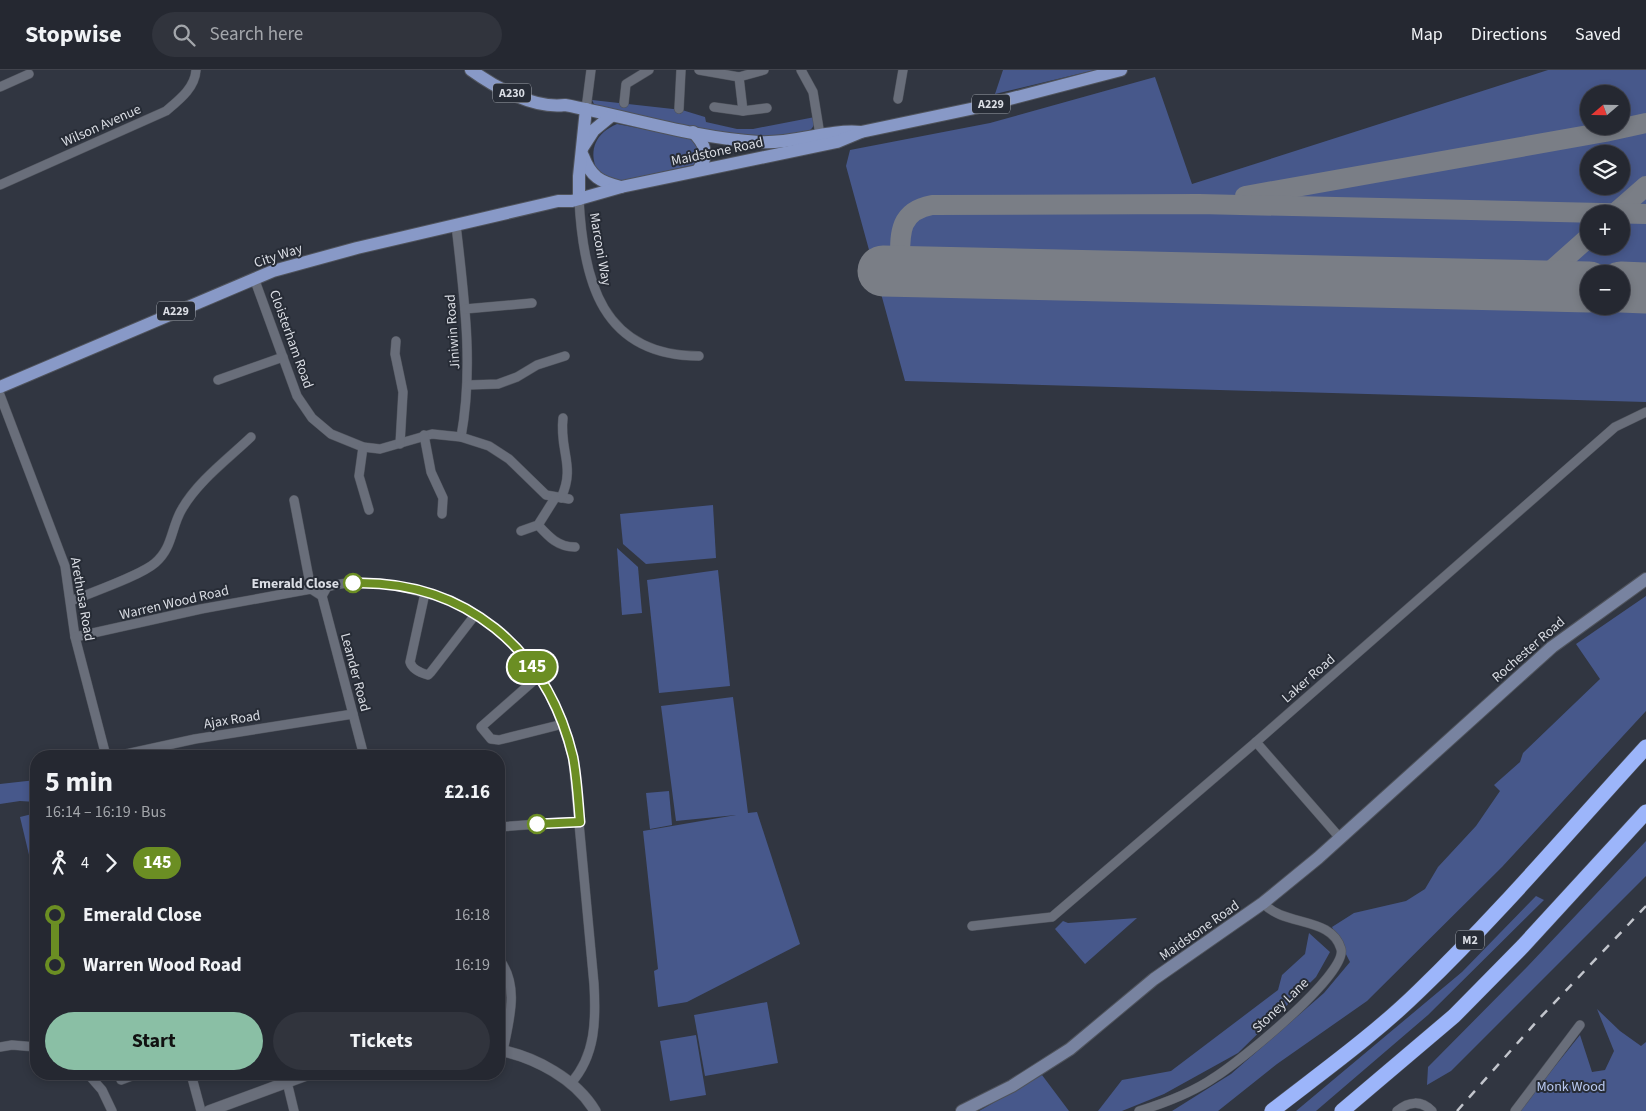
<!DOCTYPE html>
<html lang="en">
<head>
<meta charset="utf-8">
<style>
	:root { --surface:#252831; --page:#31343d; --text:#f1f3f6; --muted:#a3a6ab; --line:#42444d; --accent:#8abfa5 }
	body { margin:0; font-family:"Source Sans 3",sans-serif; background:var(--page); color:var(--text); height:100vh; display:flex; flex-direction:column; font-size:19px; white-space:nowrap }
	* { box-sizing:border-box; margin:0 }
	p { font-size:16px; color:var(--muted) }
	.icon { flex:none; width:28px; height:28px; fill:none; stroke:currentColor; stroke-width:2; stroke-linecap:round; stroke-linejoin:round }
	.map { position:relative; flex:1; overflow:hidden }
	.sheet { position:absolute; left:30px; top:680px; width:475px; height:330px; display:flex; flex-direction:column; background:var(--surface); border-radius:20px; box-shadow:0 2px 8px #0003,0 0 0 1px var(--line) }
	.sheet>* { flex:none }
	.badge { padding:0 10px; border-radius:16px; font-size:18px; line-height:32px }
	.needle { width:32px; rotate:250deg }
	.tools { position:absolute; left:1580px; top:15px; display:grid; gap:10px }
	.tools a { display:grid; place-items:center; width:50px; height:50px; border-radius:50%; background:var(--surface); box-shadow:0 2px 8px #0003,0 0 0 1px var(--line); font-size:25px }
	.map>.badge { position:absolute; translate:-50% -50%; box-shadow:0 0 0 2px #fff }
	.legs { display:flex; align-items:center; gap:8px; height:55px; padding:0 15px; font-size:16px }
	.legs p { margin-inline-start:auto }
	.headline { display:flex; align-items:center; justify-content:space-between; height:85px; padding:0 15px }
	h1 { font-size:28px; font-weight:700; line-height:38px }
	.button { display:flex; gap:10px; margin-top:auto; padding:10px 15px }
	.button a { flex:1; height:58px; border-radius:30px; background:var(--accent); color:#111; font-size:20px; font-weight:700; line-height:58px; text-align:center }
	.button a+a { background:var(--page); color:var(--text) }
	ul { padding:0 15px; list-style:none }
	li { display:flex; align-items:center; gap:18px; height:50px; font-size:19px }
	li i { display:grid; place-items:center; width:8px; height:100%; margin:0 6px; background:currentColor }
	li i::after { content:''; width:12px; height:12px; margin:-6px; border:4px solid; border-radius:50%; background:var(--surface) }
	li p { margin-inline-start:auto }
	li:first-child i { background:linear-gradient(#0000 50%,currentColor 0) }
	li:last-child i { background:linear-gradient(currentColor 50%,#0000 0) }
	header { display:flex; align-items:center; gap:30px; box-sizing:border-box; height:70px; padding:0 25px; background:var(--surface); border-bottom:1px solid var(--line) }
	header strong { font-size:24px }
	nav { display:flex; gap:28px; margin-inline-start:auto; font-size:18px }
	.search { width:350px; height:45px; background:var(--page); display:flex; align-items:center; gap:12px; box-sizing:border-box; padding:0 18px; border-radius:28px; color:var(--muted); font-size:19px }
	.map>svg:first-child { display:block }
</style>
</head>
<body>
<header>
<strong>Stopwise</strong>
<div class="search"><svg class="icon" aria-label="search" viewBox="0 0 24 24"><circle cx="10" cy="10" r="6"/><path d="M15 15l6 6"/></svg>Search here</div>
<nav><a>Map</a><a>Directions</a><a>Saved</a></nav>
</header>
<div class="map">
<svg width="1646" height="1041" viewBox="0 0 1646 1041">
	<rect width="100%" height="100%" fill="#313641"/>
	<g fill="#47588b" fill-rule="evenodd">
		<path d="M1003 0H1095L995 24Z"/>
		<path d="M1548 0H1646V332L905 311 846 96 850 80 990 53 1155 7 1192 114ZM1589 24H1621V56H1589ZM1589 84H1621V116H1589ZM1589 144H1621V176H1589ZM1589 204H1621V236H1589Z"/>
		<path d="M592 30 682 40 705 47 706 52 737 59H753L815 47C815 54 813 60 806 62 766 78 641 48 596 38Z"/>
		<path d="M617 54 690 68 701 77 697 94 617 112 597 101C588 79 596 63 617 54Z"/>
		<path d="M713 435 716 488 646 494 623 474 620 444Z"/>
		<path d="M617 478 638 497 642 543 622 545Z"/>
		<path d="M718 500 730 616 659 623 647 510Z"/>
		<path d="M1646 526V641L1502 797 1367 931 1277 994 1218 1041H1172L1231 1004 1324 923 1350 892 1332 857 1354 843 1406 831 1425 819 1438 797 1476 756 1500 721 1494 715 1520 692 1523 683 1600 609 1576 574Z"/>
		<path d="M733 627 748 743 757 742 800 874 687 932 658 937 654 901 658 899 643 761 736 745 676 751 661 636Z"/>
		<path d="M36 710V732L20 731 0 734V714Z"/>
		<path d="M669 721 672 755 650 759 646 723Z"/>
		<path d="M36 743V788L30 789 20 747Z"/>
		<path d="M1646 771V806L1451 1001 1427 1015 1428 997 1527 897Z"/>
		<path d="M1536 826 1544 830 1428 945 1316 1041H1296L1462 902Z"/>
		<path d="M1137 848 1085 894 1055 859 1063 851 1068 853Z"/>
		<path d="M1309 863 1330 882 1316 907 1238 983 1164 1024 1122 1041H1098L1122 1010 1171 1001 1278 920 1282 905 1305 884Z"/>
		<path d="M767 932 778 993 705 1006 694 945Z"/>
		<path d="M1597 939 1620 961 1641 976 1646 972V1041H1519L1580 965 1592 1002 1605 1000 1614 981Z"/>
		<path d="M696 965 706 1025 670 1031 660 971Z"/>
		<path d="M1042 1005 1069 1041H979Z"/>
	</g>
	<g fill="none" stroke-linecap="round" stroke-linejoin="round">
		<g stroke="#7a7e86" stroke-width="20">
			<path d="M1245 126 1605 62 1646 53"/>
			<path d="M1614 144 1646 116"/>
			<path d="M900 201C901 171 894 142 932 135L1199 134 1646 144"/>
			<path d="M1535 215 1589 167"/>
		</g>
		<g stroke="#7a7e86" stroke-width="51">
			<path d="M883 201 1589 217"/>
			<path d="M1621 217 1646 218"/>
		</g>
		<g stroke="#4f535c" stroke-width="10">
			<g id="minor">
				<path d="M699 0 739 7 764 0"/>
				<path d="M801 0 813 22 820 65"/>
				<path d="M739 7 743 41"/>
				<path d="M0 17 29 4"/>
				<path d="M898 29 903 0"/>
				<path d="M624 33 626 14 649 0"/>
				<path d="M714 37 743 41 767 38"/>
				<path d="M586 39 591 0"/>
				<path d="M679 39 681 0"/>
				<path d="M0 115 166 41C179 30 195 18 196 0"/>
				<path d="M579 129C583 211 602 286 699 286"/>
				<path d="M456 155C464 226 474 296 461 367"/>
				<path d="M254 208 297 326 312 348 331 364 363 377 380 379 432 364 461 367 489 376 509 389 546 425 569 429"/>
				<path d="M465 239 532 233"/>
				<path d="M396 271 395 284 403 322 400 374"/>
				<path d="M218 310 283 287"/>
				<path d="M468 315 498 314 517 307 537 295 565 286"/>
				<path d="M0 325 65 496 75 567 106 686"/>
				<path d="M424 365 431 402 443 428 442 444"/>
				<path d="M363 377 359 406 369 440"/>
				<path d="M561 428C576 396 559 381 563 348"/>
				<path d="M294 430 311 519"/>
				<path d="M538 455C549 467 558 477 575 477"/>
				<path d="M521 461 538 455 555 428"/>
				<path d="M425 523 410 592C412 599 421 603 428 605L431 602 475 545"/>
				<path d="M322 526 327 517C358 508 391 513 420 522 430 525 440 527 450 530 458 534 465 539 473 544 531 577 556 626 573 689L594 914C596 949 596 985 571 1013"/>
				<path d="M322 526 364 686"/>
				<path d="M71 531C92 522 140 506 155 493 173 478 171 457 182 439 198 411 228 389 251 367"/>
				<path d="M75 567 201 539 311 519 322 526"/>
				<path d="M539 606 481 657 491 669 499 670 563 654"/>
				<path d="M1256 672 1340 768"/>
				<path d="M117 686 195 669 353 644"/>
				<path d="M499 757 580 751"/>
				<path d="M972 856 1052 847 1256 672 1615 357 1646 342"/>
				<path d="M499 889C520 916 509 950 503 981"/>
				<path d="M0 977 12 975 36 977"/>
				<path d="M88 1004 102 1020 112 1041"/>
				<path d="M191 1004 201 1041"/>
				<path d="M121 1010 137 1004"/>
				<path d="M287 1012 294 1041"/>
				<path d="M1139 1041C1165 1033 1192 1023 1215 1007 1238 993 1348 904 1341 879 1332 846 1284 857 1263 833"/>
				<path d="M1397 1041C1409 1031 1421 1030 1432 1041"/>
				<path d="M1515 1041 1580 955"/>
			</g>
		</g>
		<g stroke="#4f535c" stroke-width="12">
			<g id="tertiary">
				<path d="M499 980C535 987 576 1009 595 1041"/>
				<path d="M209 1041 309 1004"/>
			</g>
		</g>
		<g stroke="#4f535c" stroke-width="14">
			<path id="secondary" d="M962 1041 1012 1016 1070 979 1154 909 1263 833 1318 788 1552 577 1646 509"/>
		</g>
		<g stroke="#4f535c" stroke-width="14">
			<g id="primary">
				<path d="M471 0C496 18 534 39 565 35 629 47 694 68 759 72 794 74 827 59 861 62"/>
				<path d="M693 62C705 74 710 85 698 100"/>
				<path d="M583 77 594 60 611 46"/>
				<path d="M583 86C591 107 600 112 621 117"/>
				<path d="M579 129V106L586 39"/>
				<path d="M0 317 273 201 357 178 558 131H572L621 117 837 72 861 62 975 38 1121 0"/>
			</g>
		</g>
		<g stroke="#4f535c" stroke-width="16">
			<g id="motorway">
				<path d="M1272 1041C1322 1002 1374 965 1419 921 1499 844 1571 759 1646 677"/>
				<path d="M1342 1041 1454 946 1523 876 1646 742"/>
			</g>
		</g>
		<use href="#minor" stroke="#696e7a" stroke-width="9"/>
		<use href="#tertiary" stroke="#696e7a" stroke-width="11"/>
		<use href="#secondary" stroke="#7883a0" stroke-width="12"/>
		<use href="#primary" stroke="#8899c7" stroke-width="12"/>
		<use href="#motorway" stroke="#9cb5fa" stroke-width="15"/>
		<path stroke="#c2c5cc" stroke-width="2.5" stroke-dasharray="9 9" stroke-linecap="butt" d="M1457 1041 1538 950 1646 836"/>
	</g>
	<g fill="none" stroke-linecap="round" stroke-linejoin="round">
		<g stroke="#fff" stroke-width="11">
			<path id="line-1" d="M353 513C465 510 547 579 573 687 577 708 578 730 580 752L537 754"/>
		</g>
		<use href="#line-1" stroke="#6b8e23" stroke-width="8"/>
	</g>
	<g fill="#fff" stroke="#6b8e23" stroke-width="2.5">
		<circle cx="353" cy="513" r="9"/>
		<circle cx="537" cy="754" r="9"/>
	</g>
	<g text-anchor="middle" stroke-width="4" stroke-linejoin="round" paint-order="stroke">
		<g fill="#272c36" stroke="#a4a8b0" stroke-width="1">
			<rect x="493" y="13.5" width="38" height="19" rx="4"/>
			<rect x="972" y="24.5" width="38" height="19" rx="4"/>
			<rect x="157" y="231.5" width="38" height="19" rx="4"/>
			<rect x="1456" y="860.5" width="28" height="19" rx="4"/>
		</g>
		<g font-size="12" font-weight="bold" fill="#dadde4">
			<text x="512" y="27">A230</text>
			<text x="991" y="38">A229</text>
			<text x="176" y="245">A229</text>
			<text x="1470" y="874">M2</text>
		</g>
		<g font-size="14" fill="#dadde4" stroke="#272c36">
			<text transform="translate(101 55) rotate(-24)" y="5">Wilson Avenue</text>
			<text transform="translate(717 81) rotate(-12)" y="5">Maidstone Road</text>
			<text transform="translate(601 179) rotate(80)" y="5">Marconi Way</text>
			<text transform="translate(278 185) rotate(-18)" y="5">City Way</text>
			<text transform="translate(452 262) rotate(-94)" y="5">Jiniwin Road</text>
			<text transform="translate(292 269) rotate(70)" y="5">Cloisterham Road</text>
			<text transform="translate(83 529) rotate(80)" y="5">Arethusa Road</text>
			<text transform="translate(174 532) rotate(-13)" y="5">Warren Wood Road</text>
			<text transform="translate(1528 579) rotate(-41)" y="5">Rochester Road</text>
			<text transform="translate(356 602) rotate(75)" y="5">Leander Road</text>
			<text transform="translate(1308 608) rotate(-41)" y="5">Laker Road</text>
			<text transform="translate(232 649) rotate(-9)" y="5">Ajax Road</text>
			<text transform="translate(1199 860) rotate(-35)" y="5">Maidstone Road</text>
			<text transform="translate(1280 935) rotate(-44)" y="5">Stoney Lane</text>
		</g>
		<g font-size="14" font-weight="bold" fill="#dadde4" stroke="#272c36" text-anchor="end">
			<text x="339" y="518">Emerald Close</text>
		</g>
		<g font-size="14" fill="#bacaf1" stroke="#272c36">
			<text x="1571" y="1021">Monk Wood</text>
		</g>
	</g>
</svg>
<div class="tools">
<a><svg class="needle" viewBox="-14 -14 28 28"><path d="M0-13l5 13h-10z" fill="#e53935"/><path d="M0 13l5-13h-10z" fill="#a3a6ab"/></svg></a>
<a><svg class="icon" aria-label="layers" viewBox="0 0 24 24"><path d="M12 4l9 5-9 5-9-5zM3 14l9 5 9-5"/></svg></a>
<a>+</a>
<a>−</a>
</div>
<b class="badge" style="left:532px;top:597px;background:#6b8e23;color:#fff">145</b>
<section class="sheet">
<div class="headline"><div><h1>5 min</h1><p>16:14 – 16:19 · Bus</p></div><b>£2.16</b></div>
<div class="legs"><svg class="icon" aria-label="walk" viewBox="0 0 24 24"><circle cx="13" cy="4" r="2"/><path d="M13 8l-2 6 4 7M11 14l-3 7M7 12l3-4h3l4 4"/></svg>4<svg class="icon" aria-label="forward" viewBox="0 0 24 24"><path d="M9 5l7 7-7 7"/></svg><b class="badge" style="background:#6b8e23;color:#fff">145</b></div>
<ul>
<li><i style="color:#6b8e23"></i><b>Emerald Close</b><p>16:18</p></li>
<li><i style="color:#6b8e23"></i><b>Warren Wood Road</b><p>16:19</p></li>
</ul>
<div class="button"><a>Start</a><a>Tickets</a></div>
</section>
</div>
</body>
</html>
